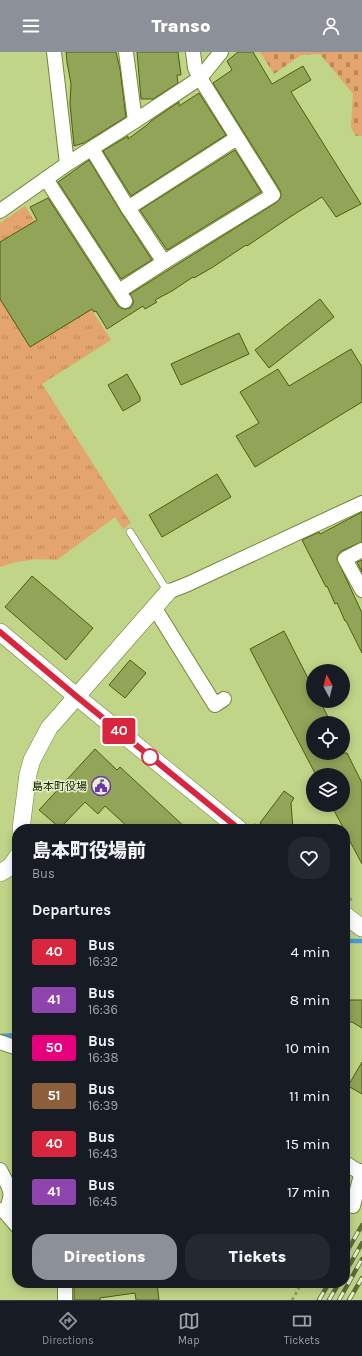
<!DOCTYPE html>
<html lang="en">
<head>
<meta charset="utf-8">
<style>
	:root { --surface:#171b24; --page:#242831; --text:#f1f3f6; --muted:#9ea1a6; --line:#363941; --accent:#8c9099 }
	body { margin:0; font-family:Karla,"Noto Sans JP",sans-serif; background:var(--page); color:var(--text); height:100vh; display:flex; flex-direction:column; font-size:15px; white-space:nowrap }
	* { box-sizing:border-box; margin:0 }
	p { font-size:13px; color:var(--muted) }
	.icon { flex:none; width:22px; height:22px; fill:none; stroke:currentColor; stroke-width:2; stroke-linecap:round; stroke-linejoin:round }
	.map { position:relative; flex:1; overflow:hidden }
	.drawer { position:absolute; left:12px; top:772px; width:338px; height:464px; display:flex; flex-direction:column; background:var(--surface); border-radius:16px; box-shadow:0 2px 10px #0003 }
	.drawer>* { flex:none }
	.badge { padding:0 8px; border-radius:3px; font-size:14px; line-height:26px }
	.needle { width:26px; rotate:353deg }
	.buttons { position:absolute; left:306px; top:612px; display:grid; gap:8px }
	.buttons a { display:grid; place-items:center; width:44px; height:44px; border-radius:50%; background:var(--surface); box-shadow:0 2px 10px #0003; font-size:20px }
	.map>.badge { position:absolute; translate:-50% -50%; box-shadow:0 0 0 2px #fff }
	h2 { padding:0 20px; font-size:15px; line-height:36px }
	.round { display:grid; place-items:center; flex:none; width:42px; height:42px; border-radius:16px; background:var(--page) }
	.summary { display:flex; align-items:center; justify-content:space-between; height:68px; padding:0 20px }
	h1 { font-size:19px; font-weight:800; line-height:30px }
	.cta { display:flex; gap:8px; margin-top:auto; padding:8px 20px }
	.cta a { flex:1; height:46px; border-radius:16px; background:var(--accent); color:#fff; font-size:16px; font-weight:800; line-height:46px; text-align:center }
	.cta a+a { background:var(--page); color:var(--text) }
	ul { padding:0; list-style:none }
	li { display:flex; align-items:center; gap:12px; height:48px; padding:0 20px }
	li div { flex:1 }
	li b { display:block; font-size:15px }
	li em { font-style:normal }
	li .badge { min-width:44px; font-weight:700; text-align:center }
	header { display:flex; justify-content:space-between; align-items:center; height:52px; padding:0 20px; background:var(--accent); color:#fff; font-size:18px; font-weight:800 }
	.tab-bar { display:flex; justify-content:space-around; align-items:center; height:56px; border-top:1px solid var(--line); background:var(--surface); font-size:11px; color:var(--muted) }
	.tab-bar a { display:grid; justify-items:center; gap:2px }
	.tab-bar .on { color:var(--accent) }
	.map>svg:first-child { display:block }
</style>
</head>
<body>
<header><svg class="icon" aria-label="menu" viewBox="0 0 24 24"><path d="M4 6h16M4 12h16M4 18h16"/></svg>Transo<svg class="icon" aria-label="person" viewBox="0 0 24 24"><circle cx="12" cy="8" r="4"/><path d="M4 21q1-7 8-7t8 7"/></svg></header>
<div class="map">
<svg width="362" height="1248" viewBox="0 0 362 1248">
	<defs>
		<pattern id="cemetery-stones" width="16" height="16" patternUnits="userSpaceOnUse"><rect width="16" height="16" fill="#e3a46e"/><path d="M2 7V4a2 2 0 0 1 4 0v3zM10 15v-3a2 2 0 0 1 4 0v3z" fill="#b88659"/></pattern>
		<pattern id="park-tufts" width="24" height="20" patternUnits="userSpaceOnUse"><rect width="24" height="20" fill="#e3a46e"/><path d="M3 7l-1-3M5 7V3M7 7l1-3M15 17l-1-3M17 17v-4M19 17l1-3" fill="none" stroke="#b88659"/></pattern>
	</defs>
	<rect width="100%" height="100%" fill="#c0d587"/>
	<path fill="url(#cemetery-stones)" d="M260 0H362V84H356L351 76 353 42 320 2 301 3 274 22Z"/>
	<path fill="url(#park-tufts)" d="M25 154 111 288 42 332 131 471 123 477 115 465 57 508 35 507 12 511 0 515V171Z"/>
	<g fill="none" stroke-linecap="round" stroke-linejoin="round">
		<g stroke="#479cd4" stroke-width="4.5">
			<path d="M345 889H362"/>
			<path d="M0 984 17 983"/>
		</g>
	</g>
	<g fill="#91a458" stroke="#4e5e09">
		<path d="M66 0H116L120 17 126 65 84 91 74 94 70 52 71 32 67 10Z"/>
		<path d="M137 0H178L181 23H177L178 31 153 47H141Z"/>
		<path d="M238 0H253L272 32 303 14 311 28 291 40 361 152 336 165 322 145 290 165 247 194 246 193 213 215 194 226 193 225 172 239 155 248 157 250 145 257 143 254 107 277 96 259 94 260 92 257 30 295 0 247V190L37 168 30 155 48 146 118 254 121 256 125 257 130 256 133 252V248L130 242 277 150 280 147 281 143 280 138 213 31 232 18 227 9Z"/>
		<path d="M199 41 226 83 131 144 103 99 128 84V87L147 73 151 69 179 50V54Z"/>
		<path d="M235 98 261 140 167 198 140 158Z"/>
		<path d="M89 108 121 160 152 208 121 227 58 130Z"/>
		<path d="M320 247 334 265 269 316 255 298Z"/>
		<path d="M239 281 249 302 181 333 171 312Z"/>
		<path d="M351 297 362 315V350L255 415 236 384 259 371 240 340 278 317 289 334Z"/>
		<path d="M127 322 140 345V349L123 359 108 333Z"/>
		<path d="M217 422 231 445 162 485 149 463Z"/>
		<path d="M362 460V490L341 499 338 503 337 507 362 561V601L346 569H345L337 551 335 552 327 534 326 535 302 488 319 480 320 482Z"/>
		<path d="M362 508V520L357 510Z"/>
		<path d="M32 524 93 576 66 608 5 555Z"/>
		<path d="M284 579 313 636V649H320L331 671H313V701H347L362 731V812L345 780V777H344L331 753H343V723H316L250 597Z"/>
		<path d="M130 608 146 621 125 646 109 633Z"/>
		<path d="M95 697 117 718 120 715 187 777H130L105 754 98 762 85 750 60 776 39 758Z"/>
		<path d="M284 739 294 746 291 751 293 777H268L260 771Z"/>
		<path d="M345 948H362V976L352 970H345Z"/>
		<path d="M362 1010V1042L348 1034Z"/>
		<path d="M77 1231H157L159 1248H136L135 1241 100 1246V1248H74V1232Z"/>
	</g>
	<g fill="none" stroke-linecap="round" stroke-linejoin="round">
		<g stroke="#74853a" stroke-width="8">
			<path id="service" d="M130 480 168 540"/>
		</g>
		<g stroke="#74853a" stroke-width="16">
			<g id="minor">
				<path d="M54 0 67 112"/>
				<path d="M126 0 135 69"/>
				<path d="M92 97 128 156 164 210"/>
				<path d="M46 127 125 249"/>
				<path d="M128 156 237 86"/>
				<path d="M0 159 67 112 135 69 200 26 221 0"/>
				<path d="M119 239 164 210 273 143 200 26 195 16 193 0"/>
				<path d="M362 498 345 507 362 538"/>
				<path d="M168 540 188 532 362 451"/>
				<path d="M154 555 215 653 224 647"/>
				<path d="M0 990 17 996"/>
				<path d="M345 1111 361 1121"/>
				<path d="M0 1118C10 1138 15 1139 5 1160"/>
				<path d="M353 1154 362 1119"/>
				<path d="M0 1158 5 1160 17 1174"/>
				<path d="M65 1248V1231"/>
			</g>
		</g>
		<g stroke="#74853a" stroke-width="18">
			<g id="tertiary">
				<path d="M0 580 76 644 239 777"/>
				<path d="M21 777 28 722 32 708 49 676 168 540"/>
				<path d="M0 821C8 817 13 813 17 805"/>
				<path d="M345 863 362 876"/>
			</g>
		</g>
		<g stroke="#8a9b5c" stroke-width="2.5" stroke-dasharray="3 3" stroke-linecap="butt">
			<path d="M254 772 260 777"/>
			<path d="M345 843 352 848"/>
			<path d="M292 1248 302 1231"/>
		</g>
		<use href="#service" stroke="#fff" stroke-width="7"/>
		<use href="#minor" stroke="#fff" stroke-width="14"/>
		<use href="#tertiary" stroke="#fff" stroke-width="17"/>
		<g stroke="#5f6b39" stroke-width="4.5">
			<g id="rail">
				<path d="M345 1203 362 1173"/>
				<path d="M345 1221 362 1191"/>
				<path d="M319 1248 329 1231"/>
				<path d="M329 1248 339 1231"/>
				<path d="M339 1248 362 1207"/>
				<path d="M349 1248 362 1226"/>
			</g>
		</g>
		<use href="#rail" stroke="#e5f0ca" stroke-width="3" stroke-dasharray="9" stroke-linecap="butt"/>
	</g>
	<g fill="none" stroke-linecap="round" stroke-linejoin="round">
		<g stroke="#fff" stroke-width="9">
			<path id="line" d="M0 580 76 644 239 777"/>
		</g>
		<use href="#line" stroke="#d7263d" stroke-width="6"/>
	</g>
	<defs>
		<g id="civic-ring" transform="scale(1)"><circle r="9.5" fill="#e5f0ca" stroke="#6b35ab" stroke-width="1.5"/><path d="M-.6-6.5H3V-4.5H.6V-3L4-1V1h2V6H-6V1h2V-1L-.6-3ZM-1.2 2.5V6h2.4V2.5Z" fill="#6b35ab"/></g>
	</defs>
	<g fill-rule="evenodd">
		<use href="#civic-ring" x="101" y="734"/>
	</g>
	<circle fill="#fff" stroke="#d7263d" stroke-width="2" cx="150" cy="705" r="8"/>
	<g text-anchor="middle" stroke-width="3" stroke-linejoin="round" paint-order="stroke">
		<g font-size="11" fill="#222909" stroke="#e5f0ca" text-anchor="end">
			<text x="87" y="738">島本町役場</text>
		</g>
	</g>
</svg>
<div class="buttons">
<a><svg class="needle" viewBox="-14 -14 28 28"><path d="M0-13l5 13h-10z" fill="#e53935"/><path d="M0 13l5-13h-10z" fill="#9ea1a6"/></svg></a>
<a><svg class="icon" aria-label="locate" viewBox="0 0 24 24"><circle cx="12" cy="12" r="6"/><path d="M12 2v4M12 18v4M2 12h4M18 12h4"/></svg></a>
<a><svg class="icon" aria-label="layers" viewBox="0 0 24 24"><path d="M12 4l9 5-9 5-9-5zM3 14l9 5 9-5"/></svg></a>
</div>
<b class="badge" style="left:119px;top:679px;background:#d7263d;color:#fff">40</b>
<section class="drawer">
<div class="summary"><div><h1>島本町役場前</h1><p>Bus</p></div><a class="round"><svg class="icon" aria-label="heart" viewBox="0 0 24 24"><path d="M12 20l-8-8c-3-5 5-10 8-4 3-6 11-1 8 4z"/></svg></a></div>
<h2>Departures</h2>
<ul>
<li><span class="badge" style="background:#d7263d;color:#fff">40</span><div><b>Bus</b><p>16:32</p></div><em>4 min</em></li>
<li><span class="badge" style="background:#8e44ad;color:#fff">41</span><div><b>Bus</b><p>16:36</p></div><em>8 min</em></li>
<li><span class="badge" style="background:#e6007e;color:#fff">50</span><div><b>Bus</b><p>16:38</p></div><em>10 min</em></li>
<li><span class="badge" style="background:#8b5e3c;color:#fff">51</span><div><b>Bus</b><p>16:39</p></div><em>11 min</em></li>
<li><span class="badge" style="background:#d7263d;color:#fff">40</span><div><b>Bus</b><p>16:43</p></div><em>15 min</em></li>
<li><span class="badge" style="background:#8e44ad;color:#fff">41</span><div><b>Bus</b><p>16:45</p></div><em>17 min</em></li>
</ul>
<div class="cta"><a>Directions</a><a>Tickets</a></div>
</section>
</div>
<nav class="tab-bar">
<a class="on"><svg class="icon" aria-label="directions" viewBox="0 0 24 24"><path d="M12 3l9 9-9 9-9-9zM9 14v-3h6M13 9l2 2-2 2"/></svg>Directions</a>
<a><svg class="icon" aria-label="map" viewBox="0 0 24 24"><path d="M3 6l6-2 6 2 6-2v14l-6 2-6-2-6 2zM9 4v14M15 6v14"/></svg>Map</a>
<a><svg class="icon" aria-label="tickets" viewBox="0 0 24 24"><path d="M3 7h18v10H3zM15 7v10"/></svg>Tickets</a>
</nav>
</body>
</html>
